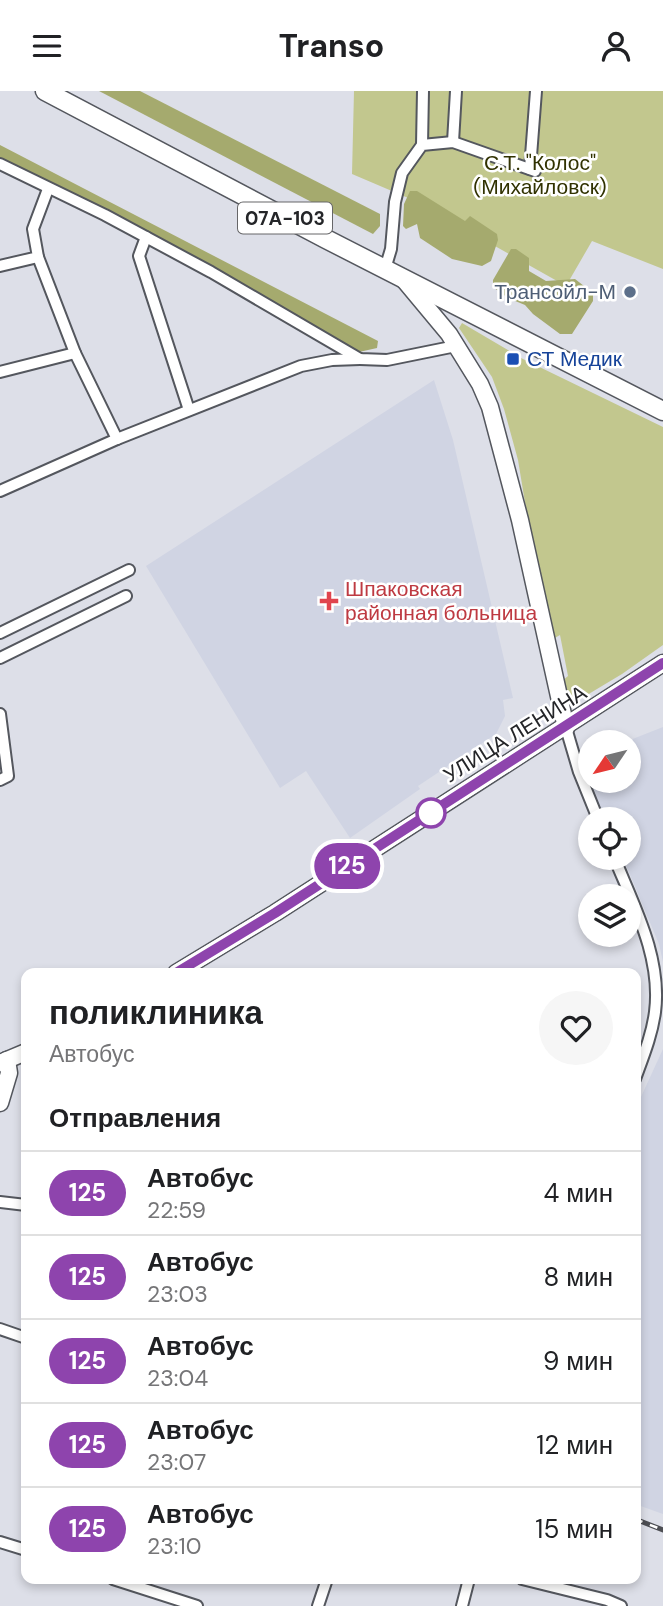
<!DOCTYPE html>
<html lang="ru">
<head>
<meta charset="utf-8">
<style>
	:root { --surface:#fff; --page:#f6f6f6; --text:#202124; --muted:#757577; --line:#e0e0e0 }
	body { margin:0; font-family:"DM Sans",sans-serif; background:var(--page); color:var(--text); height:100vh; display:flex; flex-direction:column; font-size:26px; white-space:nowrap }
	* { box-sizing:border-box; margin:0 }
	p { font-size:23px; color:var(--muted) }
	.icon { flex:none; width:38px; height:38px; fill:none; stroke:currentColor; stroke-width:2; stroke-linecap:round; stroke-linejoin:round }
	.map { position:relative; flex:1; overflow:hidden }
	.side { position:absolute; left:21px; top:877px; width:620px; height:616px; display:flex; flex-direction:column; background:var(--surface); border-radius:14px; box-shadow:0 4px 10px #0003 }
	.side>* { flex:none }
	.badge { padding:0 14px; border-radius:23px; font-size:24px; line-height:46px }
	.needle { width:46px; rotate:235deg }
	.tools { position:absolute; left:578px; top:639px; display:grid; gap:14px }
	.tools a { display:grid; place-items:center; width:63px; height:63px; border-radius:50%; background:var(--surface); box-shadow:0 4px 10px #0003; font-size:35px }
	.map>.badge { position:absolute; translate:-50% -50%; box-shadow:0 0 0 4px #fff }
	h2 { padding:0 28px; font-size:26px; line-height:63px }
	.round { display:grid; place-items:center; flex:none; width:74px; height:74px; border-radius:37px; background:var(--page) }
	.overview { display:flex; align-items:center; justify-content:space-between; height:119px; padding:0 28px }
	h1 { font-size:33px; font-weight:700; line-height:52px }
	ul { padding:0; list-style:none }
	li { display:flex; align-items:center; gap:21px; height:84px; padding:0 28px; border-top:2px solid var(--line) }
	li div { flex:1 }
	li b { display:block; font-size:26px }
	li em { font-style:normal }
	li .badge { min-width:77px; font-weight:700; text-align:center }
	header { display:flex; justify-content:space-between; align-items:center; height:91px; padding:0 28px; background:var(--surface); font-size:32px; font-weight:700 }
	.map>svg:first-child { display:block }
</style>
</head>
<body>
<header><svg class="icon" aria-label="menu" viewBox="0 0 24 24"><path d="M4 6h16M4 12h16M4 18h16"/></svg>Transo<svg class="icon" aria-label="person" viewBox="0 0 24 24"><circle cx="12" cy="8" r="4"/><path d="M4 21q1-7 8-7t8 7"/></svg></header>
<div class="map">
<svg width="663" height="1515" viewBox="0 0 663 1515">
	<rect width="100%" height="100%" fill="#dddfe8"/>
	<g fill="#d0d4e3">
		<path d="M434 289 453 349 513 607 503 609 505 625 496 643 418 695 420 698 350 747 306 680 280 697 146 475Z"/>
		<path d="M663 636V871L659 853 623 767 628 766V728H605L578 670 590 665V690H628V651H625Z"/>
		<path d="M663 958V1423L635 1413V1019Z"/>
	</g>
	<g fill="#c2c78e">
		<path d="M354 0H663V178L592 150 566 195 413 109 352 83Z"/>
		<path d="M462 232 523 268 663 336V554L622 583 572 613 566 612 561 591 568 585 560 544 553 548 534 466 518 369 504 318 492 286 459 237Z"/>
	</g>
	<g fill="#a5aa6e">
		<path d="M99 0H140L380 123V135L373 143Z"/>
		<path d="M0 54 378 250 377 257 359 261 212 178 0 70Z"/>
		<path d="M410 100H417L465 130 470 125 497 143 498 149 491 170 482 175 452 168 420 147 417 133 406 138 403 135 404 113Z"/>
		<path d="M511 158H516L529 167V180L546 190 575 188 593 202V210L572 243H560L533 223 525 214 508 207 493 196V189Z"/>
	</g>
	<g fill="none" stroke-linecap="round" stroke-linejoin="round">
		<g stroke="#54575e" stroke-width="14">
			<g id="street">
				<path d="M453 51 456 0"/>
				<path d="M422 54 423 0"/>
				<path d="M0 73 105 124 211 181 360 268 387 269 456 255"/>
				<path d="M530 78 536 0"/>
				<path d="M146 146 139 165 189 319"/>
				<path d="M0 175 38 166 33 138 48 98"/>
				<path d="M385 178 391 158 395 111 402 82 422 54 453 51 535 80"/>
				<path d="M75 262 117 348"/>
				<path d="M0 281 75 262 38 166"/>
				<path d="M0 400 117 348 301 275 332 269 360 268"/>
				<path d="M0 542 129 479"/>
				<path d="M0 567 126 505"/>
				<path d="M0 623 8 685 0 689"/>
				<path d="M566 637 579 681 598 728"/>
				<path d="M614 766C634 815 662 867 655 921 652 944 643 966 635 988"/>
				<path d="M0 1111 26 1114"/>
				<path d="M0 1238 26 1247"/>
				<path d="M0 1451 26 1459"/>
				<path d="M113 1488 197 1515"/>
				<path d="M522 1488 607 1509 621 1515"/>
				<path d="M318 1515 327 1488"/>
				<path d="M462 1515 469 1488"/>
			</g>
		</g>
		<g stroke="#54575e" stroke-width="19">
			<g id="secondary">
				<path d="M404 189 449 243 480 293 490 316 520 429 566 637"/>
				<path d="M176 882 275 822 663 572"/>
				<path d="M0 972 26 961"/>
				<path d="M0 1012 9 982 7 969"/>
			</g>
		</g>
		<g stroke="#54575e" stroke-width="21">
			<path id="primary" d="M45 0 326 148 663 320"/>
		</g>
		<use href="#street" stroke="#fff" stroke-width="10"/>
		<use href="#secondary" stroke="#fff" stroke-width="16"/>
		<use href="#primary" stroke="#fff" stroke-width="18"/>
		<g stroke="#4d4e53" stroke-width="5">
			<path id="rail" d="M635 1428 663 1439"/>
		</g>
		<use href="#rail" stroke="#fff" stroke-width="2.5" stroke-dasharray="8" stroke-linecap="butt"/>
	</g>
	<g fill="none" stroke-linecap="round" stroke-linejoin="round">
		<g stroke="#fff" stroke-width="16">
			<path id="line" d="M176 882 275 822 663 572"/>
		</g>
		<use href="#line" stroke="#8e44ad" stroke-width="10"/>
	</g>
	<circle fill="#5c6f8a" stroke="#fff" stroke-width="2.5" cx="630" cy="201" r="7"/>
	<rect fill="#1a4fb4" stroke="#fff" stroke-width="2.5" x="506" y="261" width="14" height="14" rx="3.5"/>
	<path fill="#e0444e" stroke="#fff" stroke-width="2.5" d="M325.5 499.5h7v7h7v7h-7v7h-7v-7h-7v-7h7z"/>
	<circle fill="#fff" stroke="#8e44ad" stroke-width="3.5" cx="431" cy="722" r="14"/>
	<g text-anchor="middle" stroke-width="5" stroke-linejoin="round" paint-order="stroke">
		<rect fill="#fff" stroke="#666668" stroke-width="2" x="238" y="111.5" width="94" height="31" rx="5"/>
		<g font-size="19" font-weight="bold" fill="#242528">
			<text x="285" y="134">07А-103</text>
		</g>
		<g font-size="21" fill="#313201" stroke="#fff">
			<text x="540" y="79">С.Т. "Колос"<tspan x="540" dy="24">(Михайловск)</tspan></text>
		</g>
		<g font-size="21" fill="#4e5e75" stroke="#fff" text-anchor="end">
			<text x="616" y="208">Трансойл-М</text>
		</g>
		<g font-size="21" fill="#164399" stroke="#fff" text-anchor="start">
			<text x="527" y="275">СТ Медик</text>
		</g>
		<g font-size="21" fill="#be3a42" stroke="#fff" text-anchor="start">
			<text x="345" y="505">Шпаковская<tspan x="345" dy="24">районная больница</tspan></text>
		</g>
		<g font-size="21" fill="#242528" stroke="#fff">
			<text transform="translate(515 643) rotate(-32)" y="7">УЛИЦА ЛЕНИНА</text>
		</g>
	</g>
</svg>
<div class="tools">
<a><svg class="needle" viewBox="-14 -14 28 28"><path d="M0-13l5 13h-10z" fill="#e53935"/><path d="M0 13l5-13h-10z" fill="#757577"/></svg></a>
<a><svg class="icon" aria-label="locate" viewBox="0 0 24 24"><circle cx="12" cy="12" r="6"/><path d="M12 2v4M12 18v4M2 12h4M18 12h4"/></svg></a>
<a><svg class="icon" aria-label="layers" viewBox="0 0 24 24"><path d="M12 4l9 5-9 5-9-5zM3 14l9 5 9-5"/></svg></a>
</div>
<b class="badge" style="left:347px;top:775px;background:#8e44ad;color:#fff">125</b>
<section class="side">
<div class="overview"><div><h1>поликлиника</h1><p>Автобус</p></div><a class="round"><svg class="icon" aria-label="heart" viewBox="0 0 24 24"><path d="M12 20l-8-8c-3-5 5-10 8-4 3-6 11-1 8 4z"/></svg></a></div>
<h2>Отправления</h2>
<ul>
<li><span class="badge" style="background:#8e44ad;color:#fff">125</span><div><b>Автобус</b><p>22:59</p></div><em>4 мин</em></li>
<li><span class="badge" style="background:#8e44ad;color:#fff">125</span><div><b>Автобус</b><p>23:03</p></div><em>8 мин</em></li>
<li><span class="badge" style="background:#8e44ad;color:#fff">125</span><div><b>Автобус</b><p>23:04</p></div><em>9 мин</em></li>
<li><span class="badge" style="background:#8e44ad;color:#fff">125</span><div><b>Автобус</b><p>23:07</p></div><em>12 мин</em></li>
<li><span class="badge" style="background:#8e44ad;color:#fff">125</span><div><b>Автобус</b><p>23:10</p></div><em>15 мин</em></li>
</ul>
</section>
</div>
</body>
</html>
